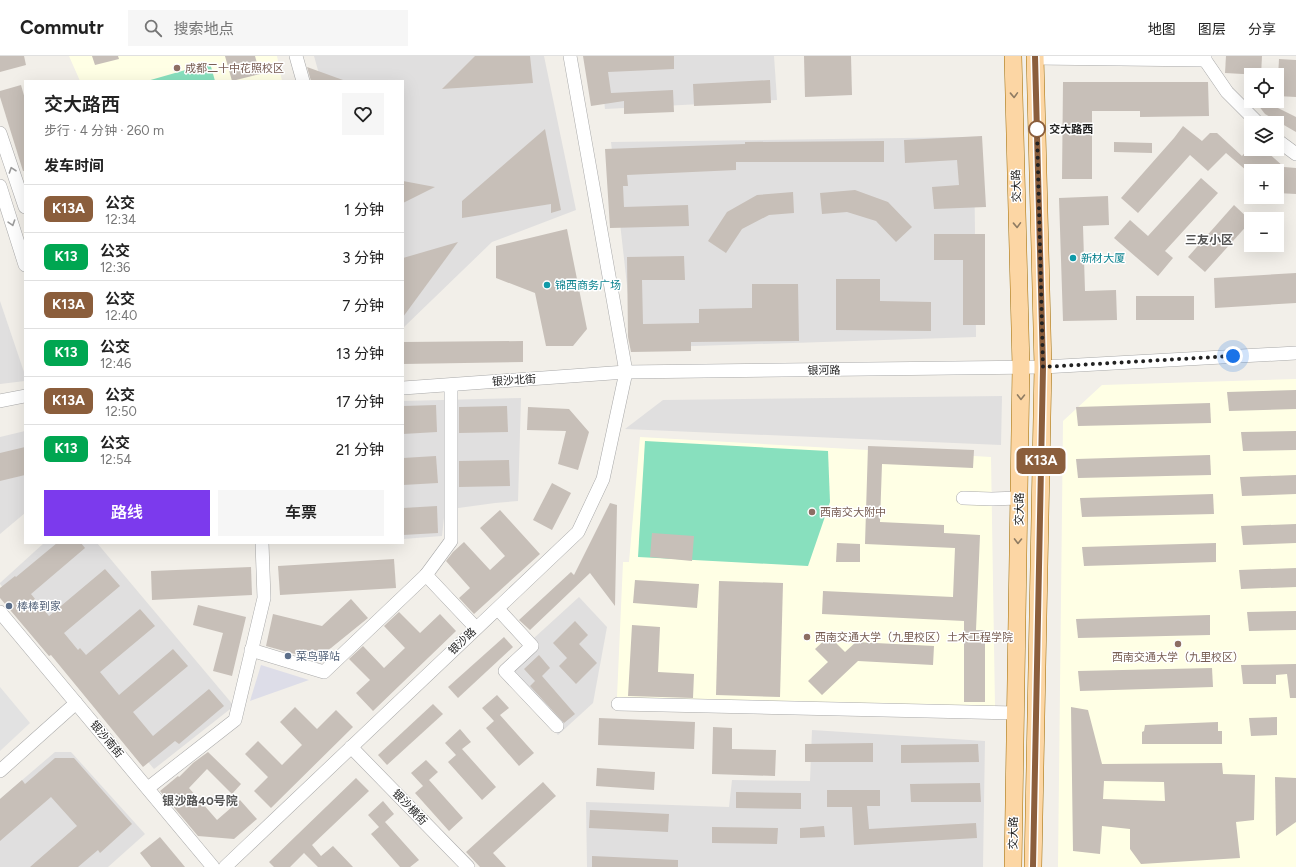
<!DOCTYPE html>
<html lang="zh">
<head>
<meta charset="utf-8">
<style>
	:root { --surface:#fff; --page:#f6f6f6; --text:#222; --muted:#767676; --line:#e0e0e0; --accent:#7c3aed }
	body { margin:0; font-family:Figtree,"Noto Sans SC",sans-serif; background:var(--page); color:var(--text); height:100vh; display:flex; flex-direction:column; font-size:15px; white-space:nowrap }
	* { box-sizing:border-box; margin:0 }
	p { font-size:13px; color:var(--muted) }
	.icon { flex:none; width:22px; height:22px; fill:none; stroke:currentColor; stroke-width:2; stroke-linecap:round; stroke-linejoin:round }
	.map { position:relative; flex:1; overflow:hidden }
	.details { position:absolute; left:24px; top:24px; width:380px; height:464px; display:flex; flex-direction:column; background:var(--surface); border-radius:0px; box-shadow:0 4px 16px #0002 }
	.details>* { flex:none }
	.badge { padding:0 8px; border-radius:6px; font-size:14px; line-height:26px }
	.buttons { position:absolute; left:1244px; top:12px; display:grid; gap:8px }
	.buttons a { display:grid; place-items:center; width:40px; height:40px; border-radius:0px; background:var(--surface); box-shadow:0 4px 16px #0002; font-size:20px }
	.you { position:absolute; width:20px; height:20px; margin:-10px; border:3px solid #fff; border-radius:50%; background:#1a73e8; box-shadow:0 0 0 6px #1a73e833 }
	.map>.badge { position:absolute; translate:-50% -50%; box-shadow:0 0 0 2px #fff }
	h2 { padding:0 20px; font-size:15px; line-height:36px }
	.round { display:grid; place-items:center; flex:none; width:42px; height:42px; border-radius:0px; background:var(--page) }
	.head { display:flex; align-items:center; justify-content:space-between; height:68px; padding:0 20px }
	h1 { font-size:19px; font-weight:600; line-height:30px }
	.button { display:flex; gap:8px; margin-top:auto; padding:8px 20px }
	.button a { flex:1; height:46px; border-radius:0px; background:var(--accent); color:#fff; font-size:16px; font-weight:600; line-height:46px; text-align:center }
	.button a+a { background:var(--page); color:var(--text) }
	ul { padding:0; list-style:none }
	li { display:flex; align-items:center; gap:12px; height:48px; padding:0 20px; border-top:1px solid var(--line) }
	li div { flex:1 }
	li b { display:block; font-size:15px }
	li em { font-style:normal }
	li .badge { min-width:44px; font-weight:700; text-align:center }
	header { display:flex; align-items:center; gap:24px; box-sizing:border-box; height:56px; padding:0 20px; background:var(--surface); border-bottom:1px solid var(--line) }
	header strong { font-size:19px }
	nav { display:flex; gap:22px; margin-inline-start:auto; font-size:14px }
	.search { width:280px; height:36px; background:var(--page); display:flex; align-items:center; gap:10px; box-sizing:border-box; padding:0 14px; border-radius:0px; color:var(--muted); font-size:15px }
	.map>svg:first-child { display:block }
</style>
</head>
<body>
<header>
<strong>Commutr</strong>
<div class="search"><svg class="icon" aria-label="search" viewBox="0 0 24 24"><circle cx="10" cy="10" r="6"/><path d="M15 15l6 6"/></svg>搜索地点</div>
<nav><a>地图</a><a>图层</a><a>分享</a></nav>
</header>
<div class="map">
<svg width="1296" height="811" viewBox="0 0 1296 811">
	<rect width="100%" height="100%" fill="#f2efe9"/>
	<g fill="#e0dfdf">
		<path d="M314 0H544L576 154 492 186 403 272V25H321Z"/>
		<path d="M599 0H774L777 44 605 53Z"/>
		<path d="M974 81 976 281 634 292 611 86Z"/>
		<path d="M0 245 25 319V325L0 328Z"/>
		<path d="M1002 340 1001 389 625 373 663 344Z"/>
		<path d="M521 342 518 445 495 447 451 453 445 452 442 480 403 483V345Z"/>
		<path d="M25 375V457L0 478V381Z"/>
		<path d="M44 487H97L234 650 154 713 0 528V527Z"/>
		<path d="M579 541 607 571 593 647 558 679 499 614Z"/>
		<path d="M812 674 985 685 983 811H587L586 746 729 751 732 724 810 725Z"/>
		<path d="M55 696H71L145 778 108 811H0V743Z"/>
	</g>
	<g fill="#ffffe5">
		<path d="M69 0H277L282 25H80Z"/>
		<path d="M1296 323V811H1058L1063 365 1102 329Z"/>
		<path d="M640 381 991 401 995 651 617 641 623 506H629Z"/>
	</g>
	<g fill="#88e0be">
		<path d="M210 7 215 25H147Z"/>
		<path d="M645 385 828 395 830 446 808 510 638 501Z"/>
	</g>
	<path fill="#e2e2e2" d="M0 631 30 667 0 695Z"/>
	<path fill="#dddde8" d="M261 609 309 624 250 645Z"/>
	<g fill="#c7bfb8" fill-rule="evenodd">
		<path d="M0 0H24L26 9 0 16Z"/>
		<path d="M92 0H118L119 3 95 9Z"/>
		<path d="M225 0H255L260 18 232 25Z"/>
		<path d="M475 0H530L533 27 442 33Z"/>
		<path d="M583 0H674V13L608 16 611 37 673 34 674 56 624 58V45L591 50Z"/>
		<path d="M804 0H851L852 39 805 41Z"/>
		<path d="M1226 0H1262L1261 19 1225 17Z"/>
		<path d="M1279 3 1296 4V41L1277 40Z"/>
		<path d="M307 11 343 24V25H311Z"/>
		<path d="M770 24 771 47 694 50 693 28Z"/>
		<path d="M1063 26H1208L1209 60 1140 61V55H1092V123H1062Z"/>
		<path d="M21 29 25 43V115H23L0 41V35Z"/>
		<path d="M1255 45H1264L1296 61V76L1265 58Z"/>
		<path d="M1183 70 1202 85 1210 77H1217L1242 100 1248 93H1264L1284 111 1296 112V138L1277 137V115H1247L1226 97 1208 115 1190 99 1138 157 1121 142 1174 82Z"/>
		<path d="M545 73 561 154 551 157V148L462 162V145Z"/>
		<path d="M982 80 986 151 934 153 932 131 959 129 957 104 905 107 904 84Z"/>
		<path d="M884 85V106H736V114L627 119 628 130H623L624 151 688 149 689 170 610 172 605 93 745 88V86Z"/>
		<path d="M1114 86 1152 87V97L1114 96Z"/>
		<path d="M1201 122 1218 137 1165 195 1173 202 1158 220 1114 182 1130 164 1148 180Z"/>
		<path d="M403 125 435 131 403 147Z"/>
		<path d="M855 134 888 146 912 171 896 186 876 165 847 156 822 158 820 137Z"/>
		<path d="M793 136 794 157 769 159 742 173 726 197 708 185 727 156 757 139Z"/>
		<path d="M1108 140 1109 169 1083 170 1085 235 1116 234 1117 264 1063 265 1059 142Z"/>
		<path d="M1234 149 1251 165 1205 216 1188 201Z"/>
		<path d="M567 173 587 273 573 290H546L535 237 496 222V190Z"/>
		<path d="M934 178H985V269H963V204H934Z"/>
		<path d="M458 186 403 261V202Z"/>
		<path d="M684 200 685 224H642L643 268 699 267V253L752 252V228H798L799 285 691 286V295L631 296 628 281 627 201Z"/>
		<path d="M1296 217V247L1215 252 1214 222Z"/>
		<path d="M836 223H880V245L931 246V275L836 274Z"/>
		<rect x="1136" y="240" width="58" height="24"/>
		<path d="M523 285V306L403 308V286Z"/>
		<path d="M1296 334V353L1229 355 1227 336Z"/>
		<path d="M1210 347 1211 367 1078 370 1076 351Z"/>
		<path d="M436 349 437 376 403 378V350Z"/>
		<path d="M507 350 508 376 459 377V351Z"/>
		<path d="M528 351 569 353 589 376 578 414 558 408 566 375 527 374Z"/>
		<path d="M1296 375V394L1243 395 1241 376Z"/>
		<path d="M868 390 974 394 973 412 882 408 880 466 944 469V477L980 479 976 574H985V646H964V565L822 558 823 535 953 541 955 492 865 488Z"/>
		<path d="M25 391V419L0 425V397Z"/>
		<path d="M1210 399 1211 419 1078 422 1076 403Z"/>
		<path d="M436 400 438 427 403 429V402Z"/>
		<path d="M509 404 510 430 459 431V405Z"/>
		<path d="M1296 419V438L1242 440 1240 421Z"/>
		<path d="M552 427 571 437 552 474 533 464Z"/>
		<path d="M1213 438 1214 458 1082 461 1080 442Z"/>
		<path d="M610 447 617 449 615 550 590 517 530 574 519 564 571 516 574 519Z"/>
		<path d="M437 450 438 477 403 479V452Z"/>
		<path d="M500 454 540 498 474 558 459 542 470 532 446 505 453 496 464 486 490 514 505 500 480 472Z"/>
		<path d="M1296 468V487L1243 489 1241 470Z"/>
		<path d="M652 477 694 480 692 505 650 501Z"/>
		<path d="M57 487H81L85 492 31 538 49 560 105 513 120 530 64 577 78 594 80 592 86 599 140 553 155 570 100 616 119 639 173 593 188 610 133 656 153 680 209 633 224 650 179 688 175 685 143 711 51 599 49 600 0 542V532L15 520 16 521Z"/>
		<path d="M837 487 860 488V506H836Z"/>
		<path d="M1216 487V506L1084 510 1082 491Z"/>
		<path d="M394 503 396 532 280 539 278 510Z"/>
		<path d="M251 511 252 539 152 544 151 515Z"/>
		<path d="M1296 512V531L1241 533 1239 514Z"/>
		<path d="M635 524 699 528 697 552 633 547Z"/>
		<path d="M719 525 783 527 780 641 716 639Z"/>
		<path d="M351 543 368 562 331 592 313 603 266 590 273 558 322 570Z"/>
		<path d="M198 549 246 561 232 620 213 615 223 577 193 569Z"/>
		<path d="M1296 555V574L1249 575 1247 556Z"/>
		<path d="M399 556 420 577 440 558 456 575 373 655 356 637 370 624 349 603 363 590 384 612 405 592 384 570Z"/>
		<path d="M1210 559V579L1078 582 1076 563Z"/>
		<path d="M575 565 588 579 579 588 597 607 576 628 559 610 567 602 553 587Z"/>
		<path d="M632 569 660 571 658 616 694 618 693 642 628 640Z"/>
		<path d="M829 580 845 596 856 586 934 590 933 609 858 605 822 639 808 625 828 606 815 593Z"/>
		<path d="M504 581 513 591 458 642 448 631Z"/>
		<path d="M539 599 550 612 542 620 575 658 564 667 530 630 535 625 524 613Z"/>
		<path d="M1296 608V642H1290L1287 618 1276 619V628H1243L1241 609Z"/>
		<path d="M1212 612 1213 631 1080 635 1078 615Z"/>
		<path d="M497 639 509 652 500 659 534 697 519 710 486 672 494 665 482 652Z"/>
		<path d="M433 648 443 658 387 709 378 699Z"/>
		<path d="M295 651 317 673 336 654 353 671 271 752 254 735 268 721 245 698 258 685 282 709 302 689 280 666Z"/>
		<path d="M1071 651 1088 654 1102 708 1222 707 1223 718 1255 719 1254 764 1236 766 1240 802 1141 808 1130 793V773L1102 770 1100 798 1073 795ZM1104 725 1164 726 1165 745 1103 743Z"/>
		<path d="M1277 661V679L1251 680 1249 662Z"/>
		<path d="M599 662 695 666 694 693 598 689Z"/>
		<path d="M1218 666V675H1222V688H1142V676L1144 675 1145 669Z"/>
		<path d="M713 671 732 672V693L776 694 775 720 712 718Z"/>
		<path d="M460 673 471 686 462 693 496 731 482 744 448 706 456 699 445 687Z"/>
		<path d="M873 687V706H805V688Z"/>
		<path d="M978 688 979 706 901 707V689Z"/>
		<path d="M208 696 241 728 232 738 207 713 189 732 217 764 240 744 257 763 234 783 198 780 160 735 178 720 179 721 193 707Z"/>
		<path d="M55 702H74L132 768 100 797 98 794 78 811H30L77 770 51 741 0 785V743L22 724 25 728Z"/>
		<path d="M426 704 438 716 429 724 463 762 449 775 415 737 423 730 411 717Z"/>
		<path d="M597 712 655 716 654 734 596 730Z"/>
		<path d="M1275 721 1296 722V766L1276 780Z"/>
		<path d="M356 722 369 735 312 789 321 800 333 790 353 811H318L304 797 290 811H274L269 806Z"/>
		<path d="M543 726 556 740 493 797 506 811H480L466 796Z"/>
		<path d="M980 727 981 746H911L910 728Z"/>
		<path d="M827 734H880V750H867L869 773 976 767 977 782 854 789 852 751H827Z"/>
		<path d="M736 736 801 737V753L736 752Z"/>
		<path d="M383 745 394 758 385 766 419 804 410 811H400L371 778 379 771 368 759Z"/>
		<path d="M590 754 669 758 668 776 589 772Z"/>
		<path d="M824 770 825 781 800 782V772Z"/>
		<path d="M712 771 778 772 777 788 712 787Z"/>
		<path d="M160 781 185 811H151L140 797Z"/>
		<path d="M592 800 678 804V811H592Z"/>
	</g>
	<g fill="none" stroke-linecap="round" stroke-linejoin="round">
		<g stroke="#a9a9a9" stroke-width="14">
			<g id="minor">
				<path d="M296 0 303 25"/>
				<path d="M1205 0V4L1227 36 1258 67"/>
				<path d="M1035 2 1205 4"/>
				<path d="M0 77 25 151"/>
				<path d="M1277 84 1296 98"/>
				<path d="M0 130 25 209"/>
				<path d="M403 332 626 316 1043 311 1296 297"/>
				<path d="M0 345 25 340"/>
				<path d="M963 442 992 443 1019 442"/>
				<path d="M426 519 451 485V329"/>
				<path d="M498 553 532 590 505 615 557 670"/>
				<path d="M0 556 213 811"/>
				<path d="M251 594 324 616 426 519 476 572"/>
				<path d="M618 648 1015 657"/>
				<path d="M351 691 468 811"/>
				<path d="M0 715 76 647"/>
				<path d="M148 732 235 664 264 542 262 487"/>
				<path d="M225 811 578 476 603 423 626 316 570 0"/>
			</g>
		</g>
		<g stroke="#a06b00" stroke-width="18">
			<g id="major">
				<path d="M1013 0 1021 311 1013 811"/>
				<path d="M1033 811 1043 311 1035 0"/>
			</g>
		</g>
		<use href="#minor" stroke="#fff" stroke-width="13"/>
		<use href="#major" stroke="#fcd6a4" stroke-width="17"/>
	</g>
	<defs><path id="oneway-chevron" d="M-2-3.5L2.5 0L-2 3.5" fill="none" stroke-width="1.6" stroke-linecap="round" stroke-linejoin="round"/></defs>
	<g stroke="#8f7c63">
		<use href="#oneway-chevron" transform="translate(1014 39) rotate(88)"/>
		<use href="#oneway-chevron" transform="translate(1017 169) rotate(88)"/>
		<use href="#oneway-chevron" transform="translate(1021 341) rotate(91)"/>
		<use href="#oneway-chevron" transform="translate(1018 485) rotate(91)"/>
	</g>
	<g stroke="#9c9c9c">
		<use href="#oneway-chevron" transform="translate(12 114) rotate(-109)"/>
		<use href="#oneway-chevron" transform="translate(12 167) rotate(72)"/>
	</g>
	<g fill="none" stroke-linecap="round" stroke-linejoin="round">
		<g stroke="#fff" stroke-width="9">
			<path id="line" d="M1033 811 1043 311 1035 0"/>
		</g>
		<use href="#line" stroke="#8b5e3c" stroke-width="6"/>
		<path stroke="#222" stroke-width="4" stroke-dasharray="0 7.2" d="M1037 73 1043 311 1233 300"/>
	</g>
	<g fill="#8d6e63" stroke="#fff" stroke-width="1.5">
		<circle cx="177" cy="12" r="4"/>
		<circle cx="812" cy="456" r="4"/>
		<circle cx="807" cy="581" r="4"/>
		<circle cx="1178" cy="588" r="4"/>
	</g>
	<circle fill="#fff" stroke="#8b5e3c" stroke-width="2" cx="1037" cy="73" r="8"/>
	<g fill="#0f9aa8" stroke="#fff" stroke-width="1.5">
		<circle cx="1073" cy="202" r="4"/>
		<circle cx="547" cy="229" r="4"/>
	</g>
	<g fill="#5c6f8a" stroke="#fff" stroke-width="1.5">
		<circle cx="9" cy="550" r="4"/>
		<circle cx="288" cy="600" r="4"/>
	</g>
	<g text-anchor="middle" stroke-width="3" stroke-linejoin="round" paint-order="stroke">
		<g font-size="11" fill="#785e54" stroke="#fff" text-anchor="start">
			<text x="185" y="16">成都二十中花照校区</text>
			<text x="820" y="460">西南交大附中</text>
			<text x="815" y="585">西南交通大学（九里校区）土木工程学院</text>
			<text x="1178" y="605" text-anchor="middle">西南交通大学（九里校区）</text>
		</g>
		<g font-size="11" font-weight="bold" fill="#222" stroke="#fff" text-anchor="start">
			<text x="1049" y="77">交大路西</text>
		</g>
		<g font-size="11" fill="#222" stroke="#fff">
			<text transform="translate(1016 130) rotate(-92)" y="4">交大路</text>
			<text transform="translate(824 314) rotate(-1)" y="4">银河路</text>
			<text transform="translate(514 324) rotate(-4)" y="4">银沙北街</text>
			<text transform="translate(1019 453) rotate(-89)" y="4">交大路</text>
			<text transform="translate(462 585) rotate(-44)" y="4">银沙路</text>
			<text transform="translate(107 683) rotate(50)" y="4">银沙南街</text>
			<text transform="translate(410 751) rotate(46)" y="4">银沙横街</text>
			<text transform="translate(1013 777) rotate(-89)" y="4">交大路</text>
		</g>
		<g font-size="11" fill="#0d838f" stroke="#fff" text-anchor="start">
			<text x="1081" y="206">新材大厦</text>
			<text x="555" y="233">锦西商务广场</text>
		</g>
		<g font-size="11" fill="#4e5e75" stroke="#fff" text-anchor="start">
			<text x="17" y="554">棒棒到家</text>
			<text x="296" y="604">菜鸟驿站</text>
		</g>
		<g font-size="12" font-weight="bold" fill="#555" stroke="#fff">
			<text x="1209" y="188">三友小区</text>
			<text x="200" y="749">银沙路40号院</text>
		</g>
	</g>
</svg>
<div class="buttons">
<a><svg class="icon" aria-label="locate" viewBox="0 0 24 24"><circle cx="12" cy="12" r="6"/><path d="M12 2v4M12 18v4M2 12h4M18 12h4"/></svg></a>
<a><svg class="icon" aria-label="layers" viewBox="0 0 24 24"><path d="M12 4l9 5-9 5-9-5zM3 14l9 5 9-5"/></svg></a>
<a>+</a>
<a>−</a>
</div>
<div class="you" style="left:1233px;top:300px"></div>
<b class="badge" style="left:1041px;top:405px;background:#8b5e3c;color:#fff">K13A</b>
<section class="details">
<div class="head"><div><h1>交大路西</h1><p>步行 · 4 分钟 · 260 m</p></div><a class="round"><svg class="icon" aria-label="heart" viewBox="0 0 24 24"><path d="M12 20l-8-8c-3-5 5-10 8-4 3-6 11-1 8 4z"/></svg></a></div>
<h2>发车时间</h2>
<ul>
<li><span class="badge" style="background:#8b5e3c;color:#fff">K13A</span><div><b>公交</b><p>12:34</p></div><em>1 分钟</em></li>
<li><span class="badge" style="background:#00a651;color:#fff">K13</span><div><b>公交</b><p>12:36</p></div><em>3 分钟</em></li>
<li><span class="badge" style="background:#8b5e3c;color:#fff">K13A</span><div><b>公交</b><p>12:40</p></div><em>7 分钟</em></li>
<li><span class="badge" style="background:#00a651;color:#fff">K13</span><div><b>公交</b><p>12:46</p></div><em>13 分钟</em></li>
<li><span class="badge" style="background:#8b5e3c;color:#fff">K13A</span><div><b>公交</b><p>12:50</p></div><em>17 分钟</em></li>
<li><span class="badge" style="background:#00a651;color:#fff">K13</span><div><b>公交</b><p>12:54</p></div><em>21 分钟</em></li>
</ul>
<div class="button"><a>路线</a><a>车票</a></div>
</section>
</div>
</body>
</html>
